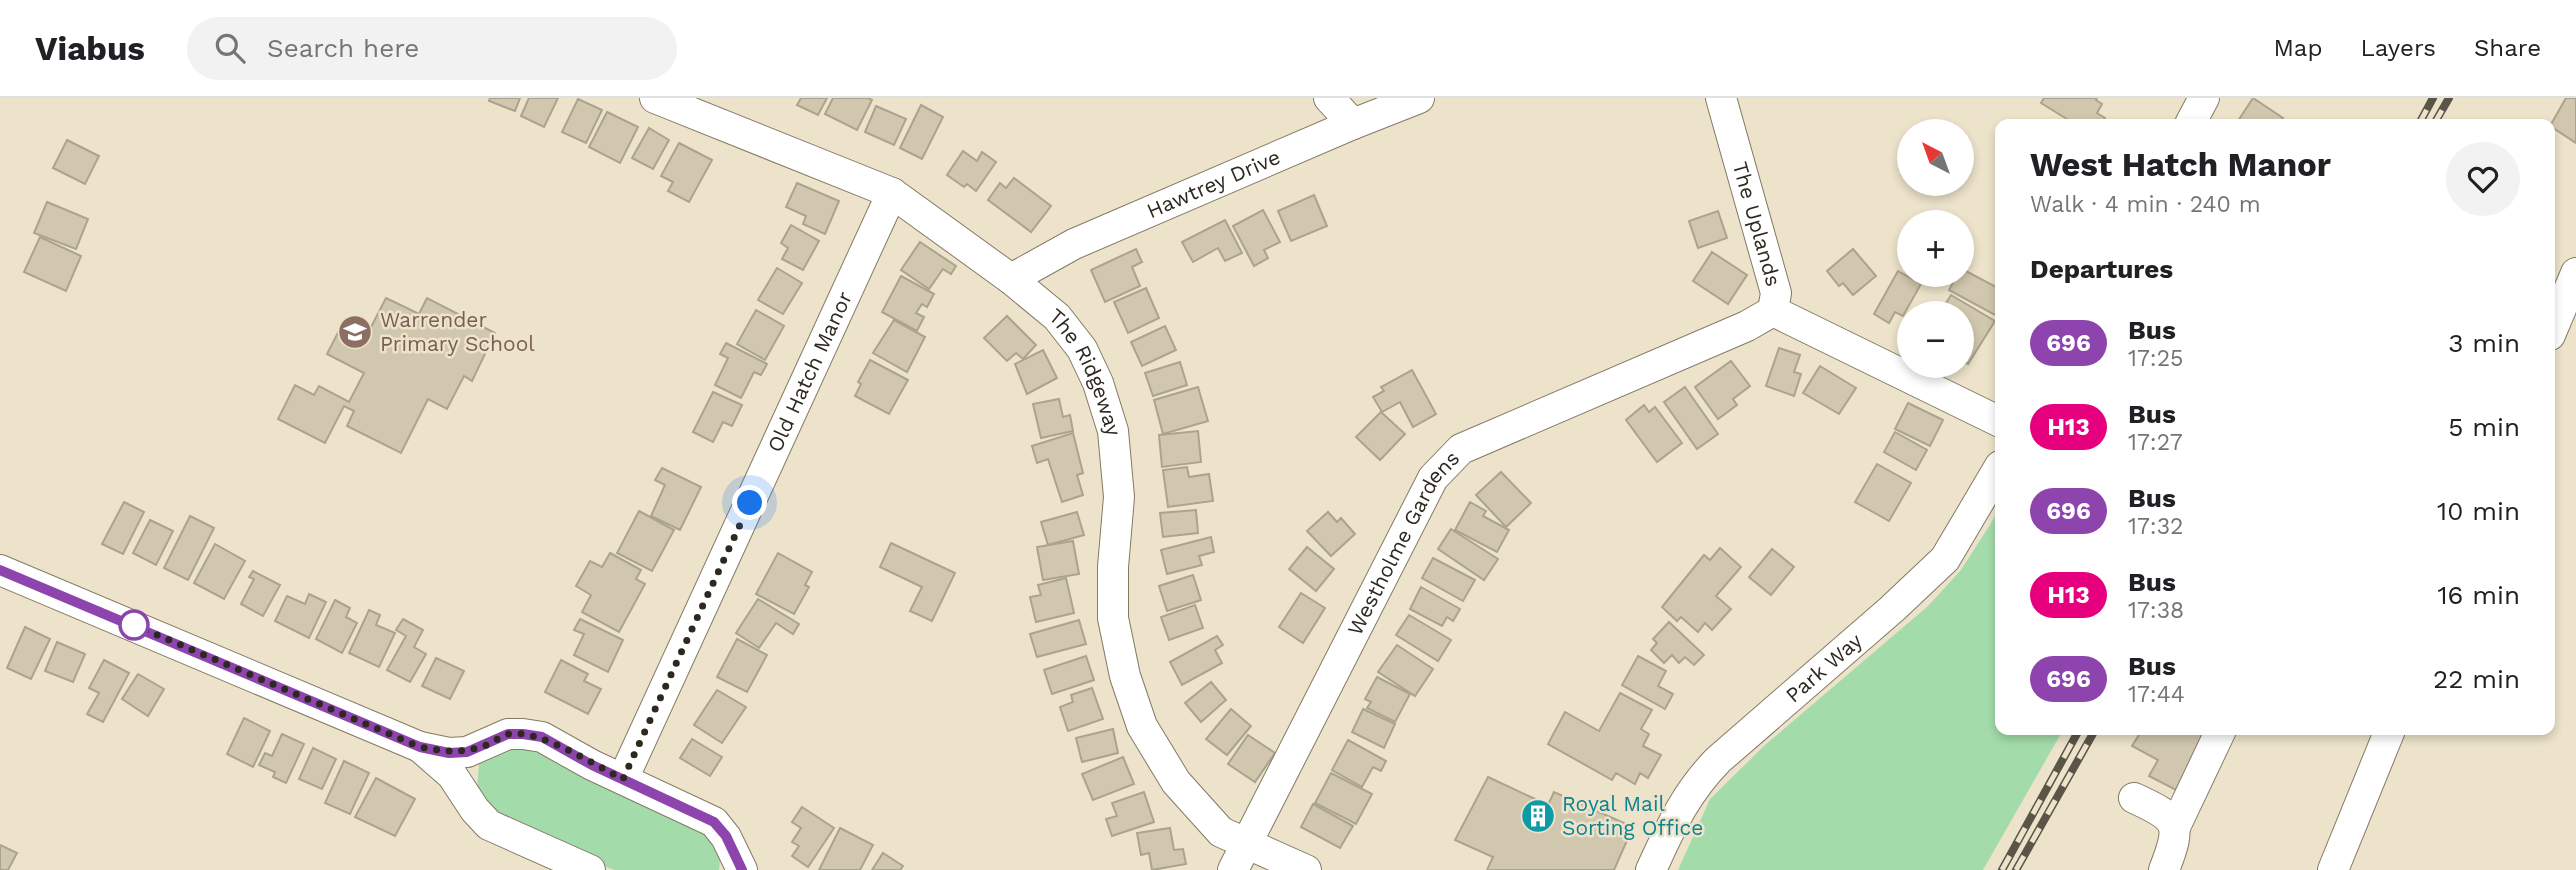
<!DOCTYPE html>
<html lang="en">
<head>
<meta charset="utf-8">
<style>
	:root { --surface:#fff; --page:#f2f2f2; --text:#202124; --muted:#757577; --line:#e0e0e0 }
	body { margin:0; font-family:"Work Sans",sans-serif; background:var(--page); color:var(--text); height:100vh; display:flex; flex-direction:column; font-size:26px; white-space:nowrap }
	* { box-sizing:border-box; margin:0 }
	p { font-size:23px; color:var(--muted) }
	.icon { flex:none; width:38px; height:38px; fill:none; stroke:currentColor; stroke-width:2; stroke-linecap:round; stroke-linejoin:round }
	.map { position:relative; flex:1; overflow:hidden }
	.side { position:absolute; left:1995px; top:21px; width:560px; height:616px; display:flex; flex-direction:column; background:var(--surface); border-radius:14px; box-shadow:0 4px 10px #0003 }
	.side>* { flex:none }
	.badge { padding:0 14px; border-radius:23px; font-size:24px; line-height:46px }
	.needle { width:46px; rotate:319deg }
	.fabs { position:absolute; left:1897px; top:21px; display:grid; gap:14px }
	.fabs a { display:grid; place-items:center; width:77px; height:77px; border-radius:50%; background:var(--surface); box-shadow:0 4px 10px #0003; font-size:35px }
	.you { position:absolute; width:35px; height:35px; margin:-18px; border:5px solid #fff; border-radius:50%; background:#1a73e8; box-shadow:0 0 0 10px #1a73e833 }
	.map>.badge { position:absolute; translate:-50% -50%; box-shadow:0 0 0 4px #fff }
	h2 { padding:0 35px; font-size:26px; line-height:63px }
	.round { display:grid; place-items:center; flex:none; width:74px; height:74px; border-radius:37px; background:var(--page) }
	.head { display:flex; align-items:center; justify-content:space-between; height:119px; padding:0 35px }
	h1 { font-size:33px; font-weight:700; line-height:52px }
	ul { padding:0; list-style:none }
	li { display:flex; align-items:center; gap:21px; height:84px; padding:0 35px }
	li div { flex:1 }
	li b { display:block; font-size:26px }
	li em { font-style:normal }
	li .badge { min-width:77px; font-weight:700; text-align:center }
	header { display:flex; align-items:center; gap:42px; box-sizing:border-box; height:98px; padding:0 35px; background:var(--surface); border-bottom:2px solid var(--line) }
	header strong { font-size:33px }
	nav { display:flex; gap:38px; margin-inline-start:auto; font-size:24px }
	.search { width:490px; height:63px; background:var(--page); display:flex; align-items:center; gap:18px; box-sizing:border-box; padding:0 24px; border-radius:38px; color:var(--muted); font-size:26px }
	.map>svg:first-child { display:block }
</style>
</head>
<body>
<header>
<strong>Viabus</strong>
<div class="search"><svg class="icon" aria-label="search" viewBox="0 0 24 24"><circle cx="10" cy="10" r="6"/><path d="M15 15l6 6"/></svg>Search here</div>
<nav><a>Map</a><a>Layers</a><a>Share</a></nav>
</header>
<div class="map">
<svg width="2576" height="772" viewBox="0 0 2576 772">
	<rect width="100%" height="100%" fill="#ede3cb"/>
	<g fill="#a3dcaa">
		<path d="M2000 411V632H2063L1983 772H1678L1710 701 1764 648 1928 508 1961 472Z"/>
		<path d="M521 644 709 732 721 754 719 772H614L503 723 486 708 477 689 479 666 497 650Z"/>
	</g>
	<g fill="#d1c7af" stroke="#aca38c" stroke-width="2">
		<path d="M490 0H520L515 13 489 3Z"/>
		<path d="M529 0H558L544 29 521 18Z"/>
		<path d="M801 0H827L818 17 797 7Z"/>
		<path d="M833 0H868L872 2 857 32 825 16Z"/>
		<path d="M2044 0H2097L2096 2 2102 6 2097 15 2105 20 2101 26H2075L2041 5Z"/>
		<path d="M2253 0 2283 20 2278 26H2236Z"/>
		<path d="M2566 0H2576V45L2550 28Z"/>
		<path d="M578 1 602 12 586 45 562 34Z"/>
		<path d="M921 7 943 19 922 61 900 50Z"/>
		<path d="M876 8 906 21 894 47 865 34Z"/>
		<path d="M607 14 638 29 620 65 589 49Z"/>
		<path d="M649 30 669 42 653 71 632 60Z"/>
		<path d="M67 42 99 58 85 86 53 70Z"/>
		<path d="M679 45 712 62 689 104 668 93 673 84 661 78Z"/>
		<path d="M963 53 977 63 982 54 996 64 976 93 967 86 964 89 947 77Z"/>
		<path d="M1014 80 1051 108 1031 134 988 102 1000 85 1006 90Z"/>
		<path d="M797 85 839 103 825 136 803 126 806 118 786 109Z"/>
		<path d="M1314 97 1327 128 1291 143 1278 113Z"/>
		<path d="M47 104 88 121 76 151 34 135Z"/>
		<path d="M1263 112 1280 144 1264 152 1268 160 1254 168 1233 128Z"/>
		<path d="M1718 113 1727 140 1698 150 1689 123Z"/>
		<path d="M1225 122 1242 155 1225 163 1218 150 1193 164 1182 144Z"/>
		<path d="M791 127 819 143 803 172 782 161 788 150 781 145Z"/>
		<path d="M40 139 81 158 66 193 24 174Z"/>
		<path d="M920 144 956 168 951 176 943 171 929 191 901 172Z"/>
		<path d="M1136 151 1142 164 1132 169 1140 188 1105 204 1091 172Z"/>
		<path d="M1853 151 1876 178 1853 197 1843 185 1839 188 1827 173Z"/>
		<path d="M1712 154 1747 177 1728 206 1693 183Z"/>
		<path d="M777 170 802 185 783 216 758 202Z"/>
		<path d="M1962 171 2000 191V207L1995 217 1949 192 1957 177H1962Z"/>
		<path d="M1898 173 1921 186 1903 218 1895 214 1889 225 1874 216Z"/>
		<path d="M901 178 934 196 927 209 922 206 916 215 924 219 917 233 882 214Z"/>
		<path d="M1146 190 1159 220 1128 235 1114 204Z"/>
		<path d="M1951 197 1995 223 1968 266 1962 262V215H1940Z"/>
		<path d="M386 200 419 216 427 200 495 235 472 283 464 278 447 311 428 301 401 355 347 328 354 313 344 308 325 345 278 321 295 287 314 297 319 288 349 304 364 275 327 256 345 221 369 233Z"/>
		<path d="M756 212 784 228 765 262 737 246Z"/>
		<path d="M1007 218 1036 247 1023 261 1016 255 1007 263 984 240Z"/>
		<path d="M894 222 925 239 907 274 873 255Z"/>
		<path d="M1165 228 1176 252 1142 268 1131 244Z"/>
		<path d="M726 245 767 266 761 277 754 274 741 300 715 287 728 260 720 256Z"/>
		<path d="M1779 250 1800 257 1794 274 1801 276 1794 298 1766 288Z"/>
		<path d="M1043 252 1057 280 1027 296 1015 266Z"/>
		<path d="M870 262 908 282 889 316 855 298 861 286 858 284Z"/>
		<path d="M1731 263 1750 288 1733 301 1737 307 1718 321 1695 289Z"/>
		<path d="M1180 264 1187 287 1153 298 1145 275Z"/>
		<path d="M1820 268 1856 290 1839 316 1803 295Z"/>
		<path d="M1412 272 1436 316 1413 329 1400 304 1382 314 1373 299 1384 293 1381 289Z"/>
		<path d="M1198 289 1208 323 1163 336 1154 302Z"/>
		<path d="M1685 289 1718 336 1697 351 1664 304Z"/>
		<path d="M713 294 742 307 732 328 723 324 713 344 693 334Z"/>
		<path d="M1059 301 1063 319 1070 317 1073 333 1041 340 1033 306Z"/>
		<path d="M1908 305 1943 322 1930 348 1895 331Z"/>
		<path d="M1644 307 1649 314 1655 309 1682 345 1657 364 1626 322Z"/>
		<path d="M1381 314 1405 336 1380 362 1356 339Z"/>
		<path d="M1198 333 1201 364 1162 369 1159 337Z"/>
		<path d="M1895 334 1927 352 1916 372 1884 354Z"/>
		<path d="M1073 335 1083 375 1077 377 1083 397 1062 404 1048 361 1037 365 1032 348Z"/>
		<path d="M1877 366 1911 385 1889 423 1855 404Z"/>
		<path d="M1187 369 1189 379 1209 376 1213 403 1168 409 1163 372Z"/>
		<path d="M662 370 701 389 680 432 651 418 665 387 655 382Z"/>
		<path d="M1501 374 1531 405 1506 429 1476 397Z"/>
		<path d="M124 404 144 414 123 456 102 446Z"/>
		<path d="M1470 404 1486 413 1483 418 1509 432 1497 454 1455 432Z"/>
		<path d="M1196 412 1198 435 1163 439 1160 415Z"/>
		<path d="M639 413 674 432 652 473 617 455Z"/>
		<path d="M1077 414 1084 437 1048 447 1041 424Z"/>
		<path d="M1328 414 1337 424 1341 420 1355 436 1331 458 1307 433Z"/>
		<path d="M190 418 214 430 188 482 164 470Z"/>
		<path d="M150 422 173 433 156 467 133 455Z"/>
		<path d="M1451 431 1498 461 1484 482 1438 451Z"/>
		<path d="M1211 439 1214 454 1199 458 1202 467 1167 476 1161 452Z"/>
		<path d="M1073 443 1079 476 1043 482 1037 449Z"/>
		<path d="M891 445 955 475 932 523 910 513 922 489 880 469Z"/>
		<path d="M215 446 245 463 224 501 194 485Z"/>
		<path d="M1307 449 1334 471 1316 493 1289 471Z"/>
		<path d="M1720 450 1741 469 1716 498 1731 511 1712 532 1705 525 1698 534 1681 519 1677 523 1662 509 1704 457 1710 462Z"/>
		<path d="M1772 451 1794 469 1771 497 1749 479Z"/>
		<path d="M610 455 641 472 636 481 645 486 619 534 582 514 591 497 576 488 590 463 602 469Z"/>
		<path d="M778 455 812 474 805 487 809 489 794 516 756 496Z"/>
		<path d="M1433 460 1475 482 1463 503 1422 480Z"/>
		<path d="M253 473 280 487 263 518 241 506 254 481 249 479Z"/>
		<path d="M1193 477 1201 502 1167 513 1159 488Z"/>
		<path d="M1066 480 1074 515 1036 524 1030 499 1041 497 1038 487Z"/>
		<path d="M1421 489 1460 511 1453 523 1447 519 1442 528 1410 511Z"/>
		<path d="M1301 495 1325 510 1303 545 1279 529Z"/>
		<path d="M309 496 326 504 309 540 275 523 287 498 305 506Z"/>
		<path d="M758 501 799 526 793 536 776 525 759 550 736 535Z"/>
		<path d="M335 502 350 510 346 519 357 525 342 555 316 541Z"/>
		<path d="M1195 507 1203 530 1169 542 1161 519Z"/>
		<path d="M369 512 380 517 376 527 395 535 379 569 349 555Z"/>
		<path d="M1409 517 1451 542 1438 563 1396 537Z"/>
		<path d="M403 521 423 532 414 549 426 556 410 584 387 572 406 538 396 532Z"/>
		<path d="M580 521 623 542 608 574 574 557 584 536 574 532Z"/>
		<path d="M1079 522 1086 546 1037 559 1030 536Z"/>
		<path d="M1669 524 1704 557 1694 567 1685 559 1679 565 1672 557 1664 565 1651 552 1657 545 1653 541Z"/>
		<path d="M25 529 50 541 31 581 7 570Z"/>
		<path d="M1217 538 1223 547 1215 552 1222 565 1182 587 1170 564Z"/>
		<path d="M737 541 767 557 747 594 717 579Z"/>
		<path d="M57 544 85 556 73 584 45 573Z"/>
		<path d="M1397 547 1433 571 1415 598 1378 574Z"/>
		<path d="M1086 558 1094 582 1052 596 1044 572Z"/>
		<path d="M1638 558 1666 573 1658 588 1673 596 1665 611 1622 587Z"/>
		<path d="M436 560 464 573 450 601 422 588Z"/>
		<path d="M104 562 129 575 103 624 87 616 99 595 89 590Z"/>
		<path d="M561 562 588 576 584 583 601 591 588 616 545 594Z"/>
		<path d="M138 576 164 591 148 618 122 601Z"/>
		<path d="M1377 579 1410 596 1395 624 1367 610 1371 604 1365 601Z"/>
		<path d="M1211 584 1226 602 1201 624 1185 605Z"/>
		<path d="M1092 590 1103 621 1068 633 1060 609 1073 604 1071 597Z"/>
		<path d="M717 592 746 609 722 645 694 627Z"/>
		<path d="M1620 595 1652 612 1641 631 1649 636 1643 648 1661 657 1648 680 1640 675 1635 686 1616 675 1612 682 1548 646 1565 614 1599 633Z"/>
		<path d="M1231 611 1251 628 1227 657 1206 641Z"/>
		<path d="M1363 611 1395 626 1384 650 1352 634Z"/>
		<path d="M244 620 270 633 253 669 227 656Z"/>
		<path d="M1113 631 1118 655 1082 664 1076 640Z"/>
		<path d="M2142 632H2215L2193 660 2176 692 2149 678 2158 662 2132 648Z"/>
		<path d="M282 636 304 646 286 685 273 679 275 674 259 667 265 655 272 658Z"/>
		<path d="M1248 637 1275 655 1255 684 1228 666Z"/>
		<path d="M692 641 722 659 710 678 680 660Z"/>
		<path d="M1348 642 1386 663 1381 673 1373 669 1362 689 1332 672Z"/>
		<path d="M313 650 336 661 322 691 299 681Z"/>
		<path d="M1123 659 1134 686 1093 702 1082 676Z"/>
		<path d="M344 663 369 675 350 716 325 705Z"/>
		<path d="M1331 675 1372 696 1356 726 1315 705Z"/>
		<path d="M1488 679 1548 707 1554 694 1633 729 1614 772H1487L1493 759 1455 742Z"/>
		<path d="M376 680 415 701 395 738 355 719Z"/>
		<path d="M1144 694 1154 724 1112 738 1106 721 1117 718 1112 705Z"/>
		<path d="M1313 706 1353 728 1340 750 1301 729Z"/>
		<path d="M802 709 834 730 808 769 792 758 799 748 792 744 801 730 792 724Z"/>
		<path d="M840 730 873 747 860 772H819Z"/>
		<path d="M1170 730 1174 752 1183 751 1186 766 1152 772 1149 755 1141 757 1137 735Z"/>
		<path d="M0 747 17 755 8 772H0Z"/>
		<path d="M883 755 903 768 900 772H872Z"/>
	</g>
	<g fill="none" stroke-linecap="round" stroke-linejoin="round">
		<g stroke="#837a64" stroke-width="32">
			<g id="minor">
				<path id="s1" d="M655 0 892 95 1011 181 1057 219 1082 251 1098 285 1113 333 1119 399 1113 469V520L1125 578 1142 628 1176 684 1221 734 1306 772"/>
				<path d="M1329 0 1353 26"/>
				<path id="s2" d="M1721 0 1776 195 1773 213"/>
				<path d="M2190 26 2204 0"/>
				<path id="s3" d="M1011 181 1074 146 1353 26 1419 0"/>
				<path d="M1773 213 2000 324"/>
				<path d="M2550 237 2576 175"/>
				<path d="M0 472 420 649 449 655 467 654 508 636H523L542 639 592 667 714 724 726 739 742 772"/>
				<path d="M420 649 452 677 475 712 489 727 590 772"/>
				<path id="s4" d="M623 681 892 95"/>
				<path d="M2134 700C2180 721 2182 726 2164 772"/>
				<path d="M2175 729 2221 632"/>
				<path id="s5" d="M1233 772 1433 380 1461 351 1747 228 1773 213"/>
				<path id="s6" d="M1651 772C1671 729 1684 697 1718 662L1892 511 1945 461 2000 368"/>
				<path d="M2333 772 2390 632"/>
			</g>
		</g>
		<use href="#minor" stroke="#fff" stroke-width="30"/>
		<g stroke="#5a5548" stroke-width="8">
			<g id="rail">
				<path d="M2419 26 2433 0"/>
				<path d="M2434 26 2449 0"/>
				<path d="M2002 772 2079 632"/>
				<path d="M2016 772 2095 632"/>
			</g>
		</g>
		<use href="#rail" stroke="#ede3cb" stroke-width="5" stroke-dasharray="16" stroke-linecap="butt"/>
	</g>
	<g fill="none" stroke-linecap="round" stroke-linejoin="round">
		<g stroke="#fff" stroke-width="16">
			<path id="line" d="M0 472 420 649 449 655 467 654 508 636H523L542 639 592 667 714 724 726 738 742 772"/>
		</g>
		<use href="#line" stroke="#8e44ad" stroke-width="10"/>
		<path stroke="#2d2920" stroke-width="7" stroke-dasharray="0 12.6" d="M134 527 420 649C446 654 464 656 489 646 495 643 501 638 508 636 538 630 594 667 623 681L750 405"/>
	</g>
	<defs>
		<g id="school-disc" transform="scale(1.75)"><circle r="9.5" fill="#8d6e63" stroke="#ede3cb"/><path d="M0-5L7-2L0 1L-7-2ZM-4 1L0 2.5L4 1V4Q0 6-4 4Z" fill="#fff"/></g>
		<g id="building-disc" transform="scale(1.75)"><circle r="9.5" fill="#0f9aa8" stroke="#ede3cb"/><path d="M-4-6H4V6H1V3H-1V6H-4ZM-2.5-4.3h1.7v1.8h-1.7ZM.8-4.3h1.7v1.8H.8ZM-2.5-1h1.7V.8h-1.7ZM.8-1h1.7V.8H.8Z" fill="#fff"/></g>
	</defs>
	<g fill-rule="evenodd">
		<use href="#school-disc" x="355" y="234"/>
		<use href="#building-disc" x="1538" y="718"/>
	</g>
	<circle fill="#fff" stroke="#8e44ad" stroke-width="3.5" cx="134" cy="527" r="14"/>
	<g text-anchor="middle" stroke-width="5" stroke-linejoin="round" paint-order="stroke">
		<g font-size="21" fill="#2d2920" stroke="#ede3cb">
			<text dy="7" stroke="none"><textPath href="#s3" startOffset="224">Hawtrey Drive</textPath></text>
			<text dy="7" stroke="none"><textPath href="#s2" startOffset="131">The Uplands</textPath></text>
			<text dy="7" stroke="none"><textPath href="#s4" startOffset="448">Old Hatch Manor</textPath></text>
			<text dy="7" stroke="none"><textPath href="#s1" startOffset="525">The Ridgeway</textPath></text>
			<text dy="7" stroke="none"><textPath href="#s5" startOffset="369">Westholme Gardens</textPath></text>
			<text dy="7" stroke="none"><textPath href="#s6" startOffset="270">Park Way</textPath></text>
		</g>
		<g font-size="21" fill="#785e54" stroke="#ede3cb" text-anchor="start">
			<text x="380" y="229">Warrender<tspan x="380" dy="24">Primary School</tspan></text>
		</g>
		<g font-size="21" fill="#0d838f" stroke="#ede3cb" text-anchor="start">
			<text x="1562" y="713">Royal Mail<tspan x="1562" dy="24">Sorting Office</tspan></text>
		</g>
	</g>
</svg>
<div class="fabs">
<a><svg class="needle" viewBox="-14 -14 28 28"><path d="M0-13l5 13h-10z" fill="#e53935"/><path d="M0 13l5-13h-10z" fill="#757577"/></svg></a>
<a>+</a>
<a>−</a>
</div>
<div class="you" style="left:750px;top:405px"></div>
<section class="side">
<div class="head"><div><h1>West Hatch Manor</h1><p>Walk · 4 min · 240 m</p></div><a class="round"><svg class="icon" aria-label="heart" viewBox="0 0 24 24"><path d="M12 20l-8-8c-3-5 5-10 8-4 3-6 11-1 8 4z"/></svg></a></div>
<h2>Departures</h2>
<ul>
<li><span class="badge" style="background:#8e44ad;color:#fff">696</span><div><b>Bus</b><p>17:25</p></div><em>3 min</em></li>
<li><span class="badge" style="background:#e6007e;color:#fff">H13</span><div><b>Bus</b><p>17:27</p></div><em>5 min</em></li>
<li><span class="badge" style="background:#8e44ad;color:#fff">696</span><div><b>Bus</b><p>17:32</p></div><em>10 min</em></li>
<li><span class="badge" style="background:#e6007e;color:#fff">H13</span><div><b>Bus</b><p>17:38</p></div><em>16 min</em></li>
<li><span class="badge" style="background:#8e44ad;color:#fff">696</span><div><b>Bus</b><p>17:44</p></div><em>22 min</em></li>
</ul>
</section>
</div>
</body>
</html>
